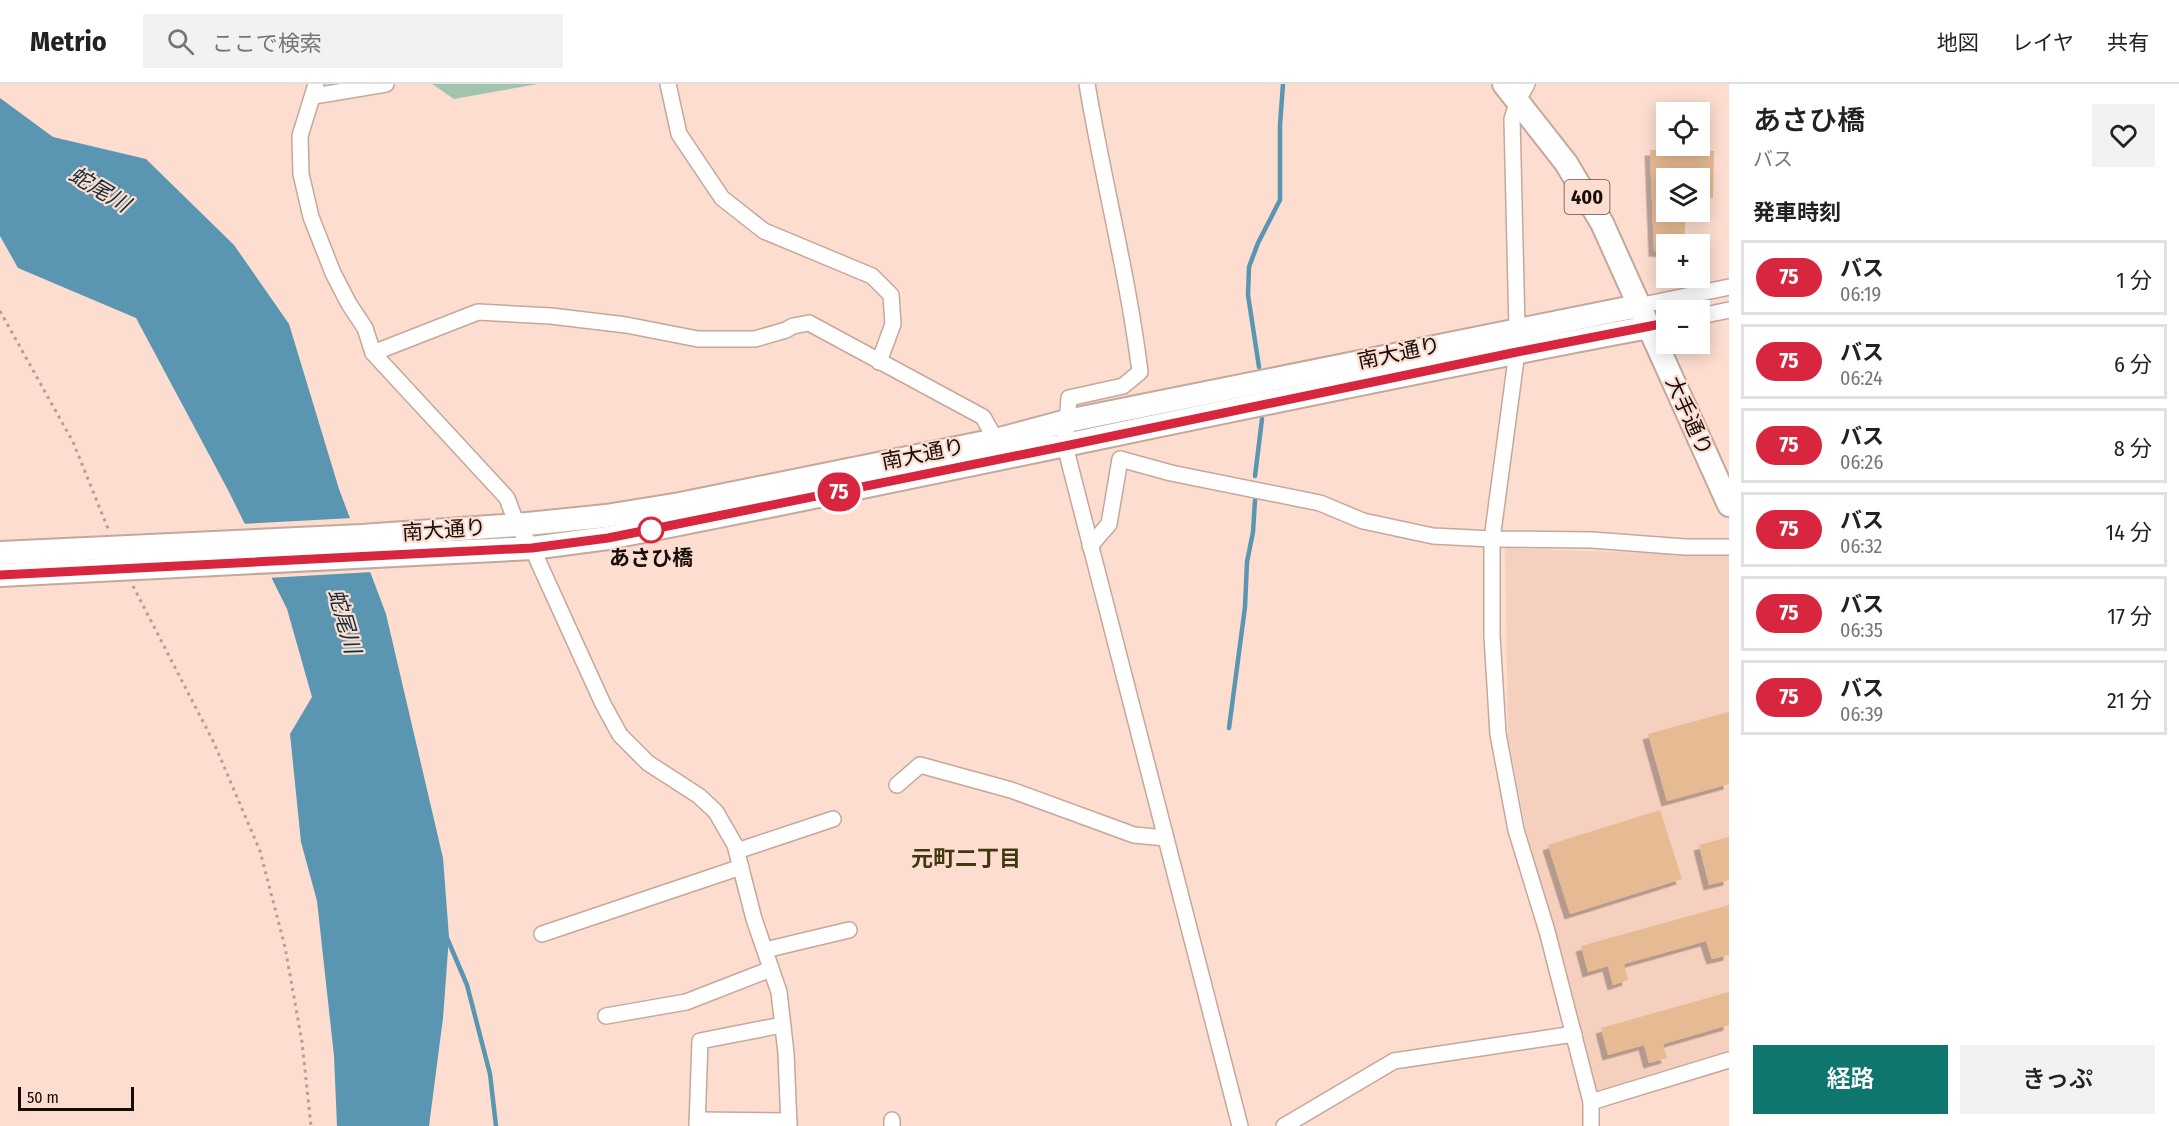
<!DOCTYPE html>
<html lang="ja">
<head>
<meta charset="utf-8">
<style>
	:root { --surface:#fff; --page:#f2f2f2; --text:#222; --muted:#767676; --line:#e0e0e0; --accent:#0f766e }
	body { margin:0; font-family:"Fira Sans Condensed","Noto Sans JP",sans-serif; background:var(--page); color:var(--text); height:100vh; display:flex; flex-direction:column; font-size:22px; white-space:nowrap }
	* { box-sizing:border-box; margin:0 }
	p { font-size:20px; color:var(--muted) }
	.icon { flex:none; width:33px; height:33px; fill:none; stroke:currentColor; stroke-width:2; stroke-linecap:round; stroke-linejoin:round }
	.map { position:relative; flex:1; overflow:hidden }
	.drawer { display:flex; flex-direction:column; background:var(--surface); width:450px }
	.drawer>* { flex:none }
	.badge { padding:0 12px; border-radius:20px; font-size:21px; line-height:39px }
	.buttons { position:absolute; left:1656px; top:18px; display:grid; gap:12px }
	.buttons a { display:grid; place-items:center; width:54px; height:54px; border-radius:0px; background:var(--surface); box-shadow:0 3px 15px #0003; font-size:30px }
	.scale { position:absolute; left:18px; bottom:15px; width:116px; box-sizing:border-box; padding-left:6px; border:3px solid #160c08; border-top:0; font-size:16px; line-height:21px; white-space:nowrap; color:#160c08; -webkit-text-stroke:4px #fcddd0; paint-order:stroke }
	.map>.badge { position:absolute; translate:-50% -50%; box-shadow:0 0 0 3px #fff }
	h2 { padding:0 24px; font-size:22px; line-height:54px }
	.round { display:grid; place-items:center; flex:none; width:63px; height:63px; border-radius:0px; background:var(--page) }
	.summary { display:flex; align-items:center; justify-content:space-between; height:102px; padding:0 24px }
	h1 { font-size:28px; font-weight:600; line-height:45px }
	.action { display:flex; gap:12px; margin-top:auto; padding:12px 24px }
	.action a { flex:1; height:69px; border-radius:0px; background:var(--accent); color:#fff; font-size:24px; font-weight:600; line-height:69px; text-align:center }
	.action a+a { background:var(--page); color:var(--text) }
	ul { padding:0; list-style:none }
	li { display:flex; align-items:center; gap:18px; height:75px; margin:0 12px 9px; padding:0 12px; border:3px solid var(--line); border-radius:0px }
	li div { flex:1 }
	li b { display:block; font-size:22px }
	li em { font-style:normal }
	li .badge { min-width:66px; font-weight:700; text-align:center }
	header { display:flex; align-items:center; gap:36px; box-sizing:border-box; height:84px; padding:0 30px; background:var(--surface); border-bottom:2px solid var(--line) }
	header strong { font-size:28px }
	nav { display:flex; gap:33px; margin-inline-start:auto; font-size:21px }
	.search { width:420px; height:54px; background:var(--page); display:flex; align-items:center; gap:15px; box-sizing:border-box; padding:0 21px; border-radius:0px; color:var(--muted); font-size:22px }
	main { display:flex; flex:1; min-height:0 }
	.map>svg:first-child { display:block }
</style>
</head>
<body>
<header>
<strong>Metrio</strong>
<div class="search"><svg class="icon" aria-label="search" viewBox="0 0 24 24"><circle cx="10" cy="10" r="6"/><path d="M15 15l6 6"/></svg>ここで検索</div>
<nav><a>地図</a><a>レイヤ</a><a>共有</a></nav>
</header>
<main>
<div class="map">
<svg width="1729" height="1042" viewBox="0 0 1729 1042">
	<defs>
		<filter id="shadow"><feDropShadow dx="-5.5" dy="5.5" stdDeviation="0" flood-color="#0004"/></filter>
	</defs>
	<rect width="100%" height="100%" fill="#fcddd0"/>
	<path fill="#f5d0bf" d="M1505 464 1729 472V969L1594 1008 1525 742 1508 652Z"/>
	<path fill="#a2c4af" d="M432 0H538L454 15Z"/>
	<path fill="#5a96b1" d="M0 14 53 53 146 75 234 161 289 240 339 405 386 530 443 774 449 853 443 934 429 1042H337L334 972 317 817 301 758 290 650 312 613 287 525 228 406 136 234 18 184 0 152Z"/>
	<path fill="#fcddd0" d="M353 434 372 488 268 494 241 440Z"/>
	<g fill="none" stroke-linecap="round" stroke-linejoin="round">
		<g stroke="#5a96b1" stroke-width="4.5">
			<path d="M1259 283 1248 211 1249 183 1258 159 1280 116V41L1283 0"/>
			<path d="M1255 392 1262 335"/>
			<path d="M1229 644 1245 523 1247 478 1253 448 1255 416"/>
			<path d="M447 854 467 901 490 990 496 1042"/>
		</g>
	</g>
	<g fill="#e6ba92" filter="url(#shadow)">
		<path d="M1650 66 1714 67 1713 114H1700V94H1666V128H1686L1684 160H1666V168L1654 167Z"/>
		<path d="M1729 628V700L1667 717 1648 650Z"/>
		<path d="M1660 726 1682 795 1570 830 1548 761Z"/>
		<path d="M1729 753V796L1709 801 1699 761Z"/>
		<path d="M1729 821V871L1712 875 1706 857 1624 880 1628 896 1613 901 1608 882 1588 888 1581 862Z"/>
		<path d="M1729 908V941L1663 960 1667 974 1649 979 1644 961 1608 971 1601 944Z"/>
	</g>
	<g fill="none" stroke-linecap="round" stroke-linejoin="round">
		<g stroke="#c4a89b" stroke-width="18">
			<g id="minor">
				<path d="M316 0 300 52 301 90 311 133 333 189 349 220 365 244 373 269 507 414 517 441 532 464 603 620 620 651 648 679 699 712 716 728 735 761 754 835 779 908 786 969 789 1042"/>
				<path d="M668 0 679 50 722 114 764 147 872 192 891 211 893 240 879 278"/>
				<path d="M1087 0C1103 96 1128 191 1140 288L1123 302 1069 314 1065 362 1240 1042"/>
				<path d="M1527 0 1518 16 1512 35 1517 245V268L1492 455V552L1498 650 1516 746 1547 847 1591 1018V1042"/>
				<path d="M314 12 386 0"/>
				<path d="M1638 222 1729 203"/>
				<path d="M1700 232 1729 226"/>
				<path d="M1649 243 1666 239"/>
				<path d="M373 269 478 228 551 232 626 241 698 255H755L786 246 793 242 809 239 983 333 996 356"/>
				<path d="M1090 462 1109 440 1120 375 1171 389 1320 419 1363 437 1433 452 1492 455 1592 456 1685 463H1729"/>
				<path d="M897 701 920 681 1011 706 1134 751 1166 754"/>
				<path d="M737 767 833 735"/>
				<path d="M542 850 741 783"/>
				<path d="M765 866 849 846"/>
				<path d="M606 932 686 918 771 885"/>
				<path d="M1591 1018 1729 976"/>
				<path d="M697 1036 789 1037"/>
				<path d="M892 1036V1042"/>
				<path d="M697 1042 700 957 782 941"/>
				<path d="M1284 1042 1394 977 1574 950"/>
			</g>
		</g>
		<g stroke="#c4a89b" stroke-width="26">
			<g id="highway">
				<path d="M1504 0 1566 79 1602 139 1729 421"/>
				<path d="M0 469 362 452 517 441 606 432 680 420 996 356 1067 337 1638 222"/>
				<path d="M0 491 532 464 608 454C956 387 1301 308 1649 243"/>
			</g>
		</g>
		<g stroke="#b79e94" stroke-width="3" stroke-dasharray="3 4.5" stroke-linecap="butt">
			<path d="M0 227 73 358 109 447"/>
			<path d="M133 502 214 659 260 767 285 863 302 958 311 1042"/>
		</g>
		<use href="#minor" stroke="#fff" stroke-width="15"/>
		<use href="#highway" stroke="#fff" stroke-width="22"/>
	</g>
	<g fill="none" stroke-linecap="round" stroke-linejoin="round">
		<g stroke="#fff" stroke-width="14">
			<path id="line" d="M0 491 532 464 608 454 1065 362 1517 268 1666 239"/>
		</g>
		<use href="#line" stroke="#d7263d" stroke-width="9"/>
	</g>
	<circle fill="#fff" stroke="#d7263d" stroke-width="3" cx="651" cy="446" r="12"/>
	<g text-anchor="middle" stroke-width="4.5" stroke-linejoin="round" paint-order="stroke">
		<rect fill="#fcddd0" stroke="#5b4b44" stroke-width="1.5" x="1564.5" y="96" width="45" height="34" rx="4.5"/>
		<g font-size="20" font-weight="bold" fill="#160c08">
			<text x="1587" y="120">400</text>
		</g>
		<g font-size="21" fill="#160c08" stroke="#fcddd0">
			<text transform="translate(1399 269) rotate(-12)" y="7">南大通り</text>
			<text transform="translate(1689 332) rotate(66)" y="7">大手通り</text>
			<text transform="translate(923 370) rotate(-11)" y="7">南大通り</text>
			<text transform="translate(444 446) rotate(-4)" y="7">南大通り</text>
		</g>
		<g font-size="21" font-weight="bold" fill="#160c08" stroke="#fcddd0">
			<text x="651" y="481">あさひ橋</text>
		</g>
		<g font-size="22" font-style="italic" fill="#102d3a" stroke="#fcddd0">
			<text transform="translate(100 105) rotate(31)" y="8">蛇尾川</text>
			<text transform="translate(345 537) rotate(74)" y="8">蛇尾川</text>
		</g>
		<g font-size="22" font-weight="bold" fill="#3f380e" stroke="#fcddd0">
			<text x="966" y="782">元町二丁目</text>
		</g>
	</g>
</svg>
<div class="buttons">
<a><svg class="icon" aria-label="locate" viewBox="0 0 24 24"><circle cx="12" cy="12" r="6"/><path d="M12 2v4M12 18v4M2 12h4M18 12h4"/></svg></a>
<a><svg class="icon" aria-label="layers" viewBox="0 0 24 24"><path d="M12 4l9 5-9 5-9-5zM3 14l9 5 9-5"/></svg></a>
<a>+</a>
<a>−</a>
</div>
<div class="scale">50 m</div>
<b class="badge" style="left:839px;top:408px;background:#d7263d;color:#fff">75</b>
</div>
<section class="drawer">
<div class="summary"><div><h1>あさひ橋</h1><p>バス</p></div><a class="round"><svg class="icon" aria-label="heart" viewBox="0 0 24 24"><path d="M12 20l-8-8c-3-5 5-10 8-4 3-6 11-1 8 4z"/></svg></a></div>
<h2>発車時刻</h2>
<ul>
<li><span class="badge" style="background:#d7263d;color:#fff">75</span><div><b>バス</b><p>06:19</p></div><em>1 分</em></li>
<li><span class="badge" style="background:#d7263d;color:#fff">75</span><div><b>バス</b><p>06:24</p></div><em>6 分</em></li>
<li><span class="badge" style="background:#d7263d;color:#fff">75</span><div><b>バス</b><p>06:26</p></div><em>8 分</em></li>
<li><span class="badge" style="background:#d7263d;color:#fff">75</span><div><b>バス</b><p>06:32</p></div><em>14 分</em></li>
<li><span class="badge" style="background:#d7263d;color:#fff">75</span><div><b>バス</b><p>06:35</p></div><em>17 分</em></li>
<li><span class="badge" style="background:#d7263d;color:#fff">75</span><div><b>バス</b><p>06:39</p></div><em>21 分</em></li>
</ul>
<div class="action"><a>経路</a><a>きっぷ</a></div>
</section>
</main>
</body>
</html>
